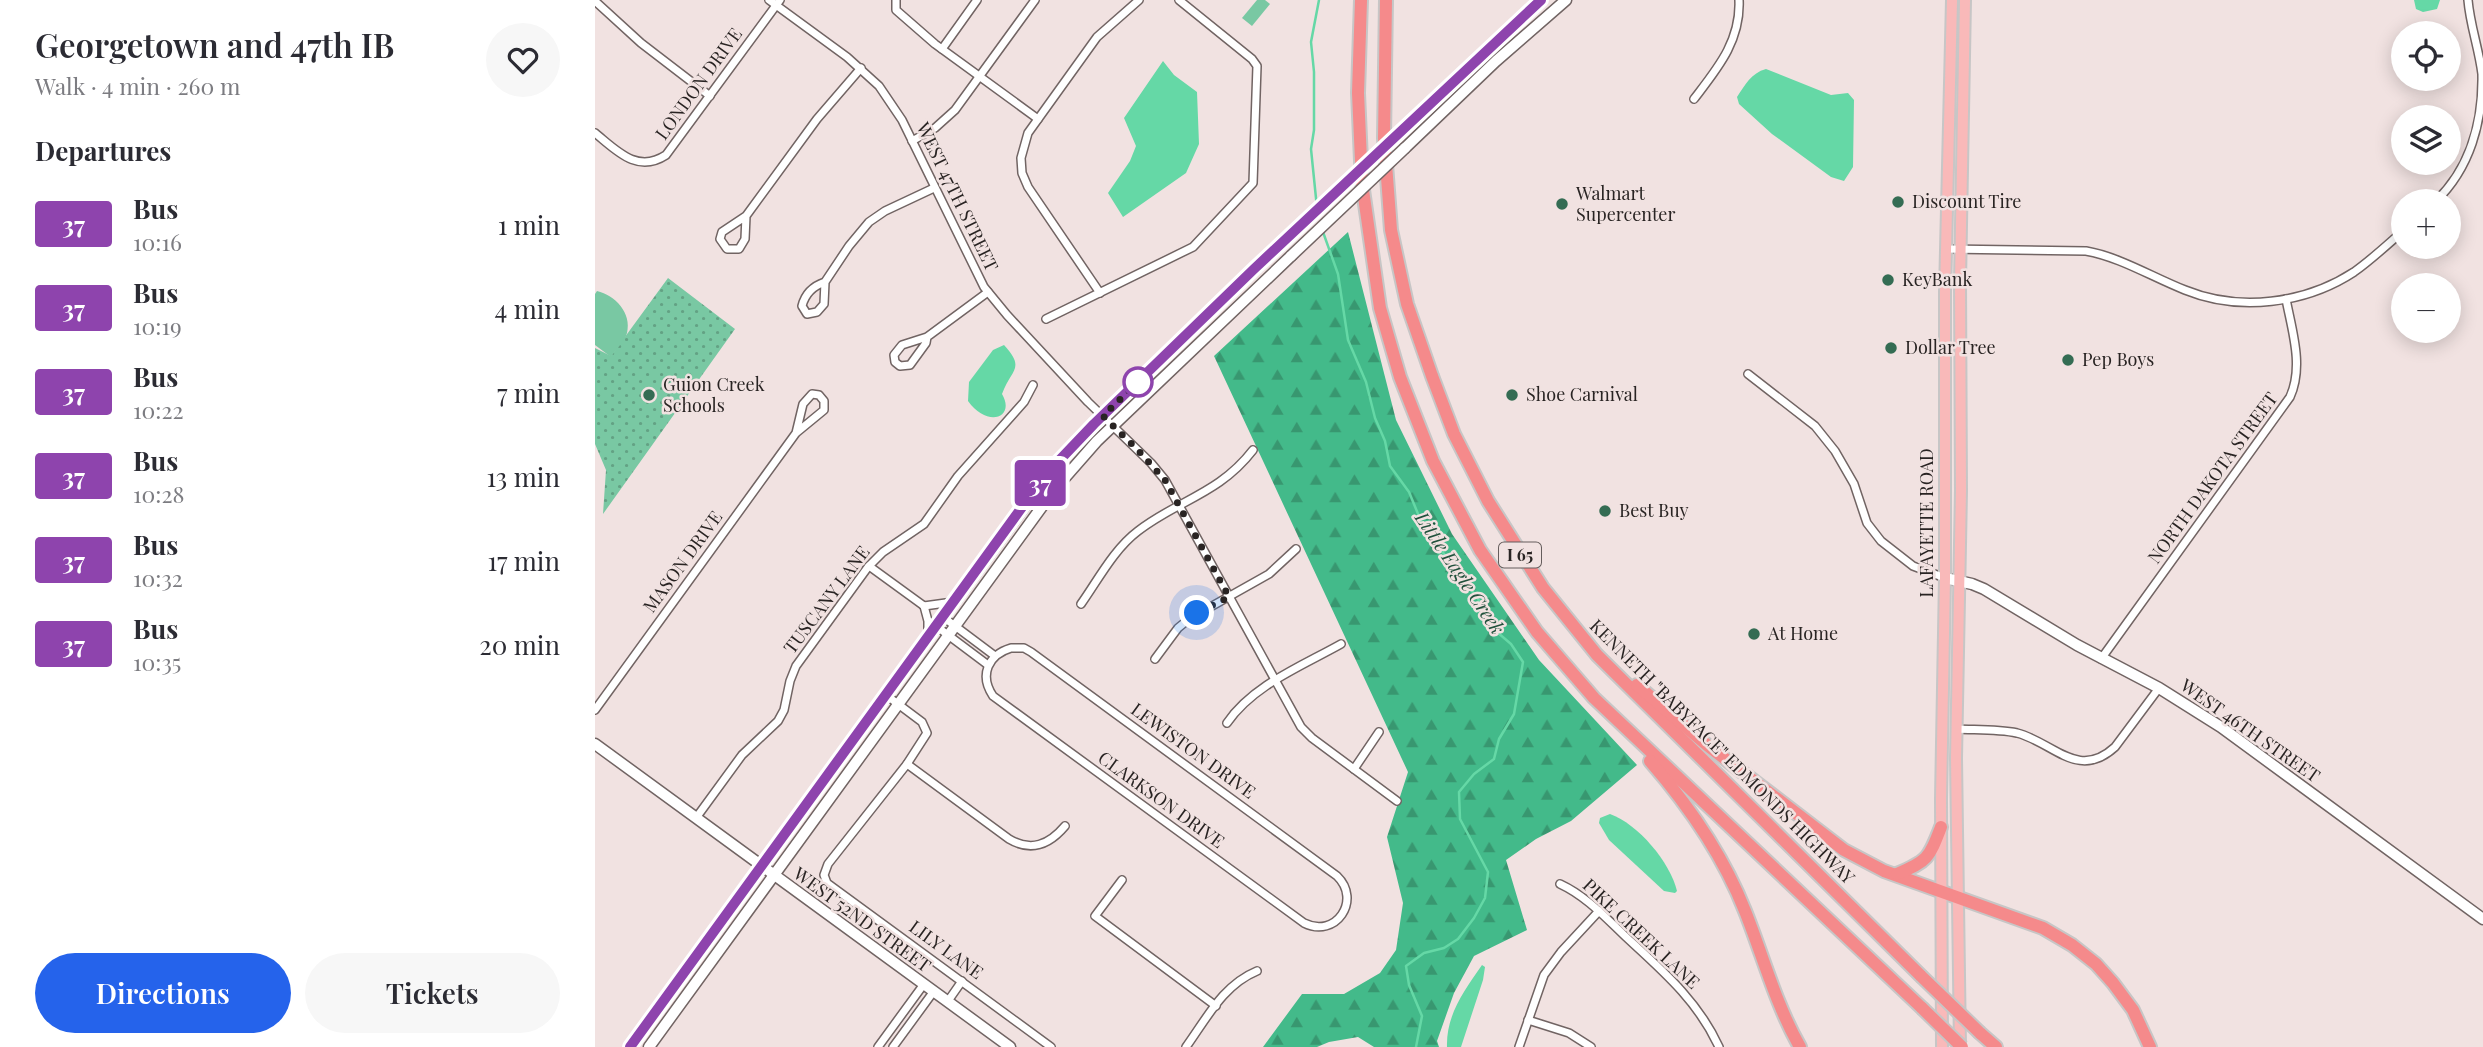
<!DOCTYPE html>
<html lang="en">
<head>
<meta charset="utf-8">
<style>
	:root { --surface:#fff; --page:#f7f7f7; --text:#2b2b33; --muted:#7c7c81; --accent:#2563eb }
	body { margin:0; font-family:"Playfair Display",serif; background:var(--page); color:var(--text); height:100vh; display:flex; flex-direction:column; font-size:26px; white-space:nowrap }
	* { box-sizing:border-box; margin:0 }
	p { font-size:23px; color:var(--muted) }
	.icon { flex:none; width:38px; height:38px; fill:none; stroke:currentColor; stroke-width:2; stroke-linecap:round; stroke-linejoin:round }
	.map { position:relative; flex:1; overflow:hidden }
	.details { display:flex; flex-direction:column; background:var(--surface); width:595px }
	.details>* { flex:none }
	.badge { padding:0 14px; border-radius:5px; font-size:24px; line-height:46px }
	.buttons { position:absolute; left:1796px; top:21px; display:grid; gap:14px }
	.buttons a { display:grid; place-items:center; width:70px; height:70px; border-radius:50%; background:var(--surface); box-shadow:0 4px 18px #0003; font-size:35px }
	.you { position:absolute; width:35px; height:35px; margin:-18px; border:5px solid #fff; border-radius:50%; background:#1a73e8; box-shadow:0 0 0 10px #1a73e833 }
	.map>.badge { position:absolute; translate:-50% -50%; box-shadow:0 0 0 4px #fff }
	h2 { padding:0 35px; font-size:26px; line-height:63px }
	.round { display:grid; place-items:center; flex:none; width:74px; height:74px; border-radius:37px; background:var(--page) }
	.overview { display:flex; align-items:center; justify-content:space-between; height:119px; padding:0 35px }
	h1 { font-size:33px; font-weight:600; line-height:52px }
	.action { display:flex; gap:14px; margin-top:auto; padding:14px 35px }
	.action a { flex:1; height:80px; border-radius:42px; background:var(--accent); color:#fff; font-size:28px; font-weight:600; line-height:80px; text-align:center }
	.action a+a { background:var(--page); color:var(--text) }
	ul { padding:0; list-style:none }
	li { display:flex; align-items:center; gap:21px; height:84px; padding:0 35px }
	li div { flex:1 }
	li b { display:block; font-size:26px }
	li em { font-style:normal }
	li .badge { min-width:77px; font-weight:700; text-align:center }
	main { display:flex; flex:1; min-height:0 }
	.map>svg:first-child { display:block }
</style>
</head>
<body>
<main>
<section class="details">
<div class="overview"><div><h1>Georgetown and 47th IB</h1><p>Walk · 4 min · 260 m</p></div><a class="round"><svg class="icon" aria-label="heart" viewBox="0 0 24 24"><path d="M12 20l-8-8c-3-5 5-10 8-4 3-6 11-1 8 4z"/></svg></a></div>
<h2>Departures</h2>
<ul>
<li><span class="badge" style="background:#8e44ad;color:#fff">37</span><div><b>Bus</b><p>10:16</p></div><em>1 min</em></li>
<li><span class="badge" style="background:#8e44ad;color:#fff">37</span><div><b>Bus</b><p>10:19</p></div><em>4 min</em></li>
<li><span class="badge" style="background:#8e44ad;color:#fff">37</span><div><b>Bus</b><p>10:22</p></div><em>7 min</em></li>
<li><span class="badge" style="background:#8e44ad;color:#fff">37</span><div><b>Bus</b><p>10:28</p></div><em>13 min</em></li>
<li><span class="badge" style="background:#8e44ad;color:#fff">37</span><div><b>Bus</b><p>10:32</p></div><em>17 min</em></li>
<li><span class="badge" style="background:#8e44ad;color:#fff">37</span><div><b>Bus</b><p>10:35</p></div><em>20 min</em></li>
</ul>
<div class="action"><a>Directions</a><a>Tickets</a></div>
</section>
<div class="map">
<svg width="1888" height="1047" viewBox="0 0 1888 1047">
	<defs>
		<pattern id="grass-dots" width="8" height="8" patternUnits="userSpaceOnUse" patternTransform="scale(1.75)"><rect width="8" height="8" fill="#79c8a3"/><path d="M2 2h.1M6 6h.1" fill="none" stroke="#63a284" stroke-width="1.8" stroke-linecap="round"/></pattern>
		<pattern id="forest-firs" width="22" height="20" patternUnits="userSpaceOnUse" patternTransform="scale(1.75)"><rect width="22" height="20" fill="#43ba8a"/><path d="M5 1l3.5 6h-7zM16 11l3.5 6h-7z" fill="#389770"/></pattern>
	</defs>
	<rect width="100%" height="100%" fill="#f1e2e1"/>
	<path fill="url(#grass-dots)" d="M73 278 140 329 8 514 11 470 0 444V348L16 356Z"/>
	<path fill="url(#forest-firs)" d="M753 232 801 420 857 534 944 660 1042 765 976 821 941 839 911 860 932 930 879 956 859 993 842 1041 844 1047H779L763 1037 734 1042 722 1047H668L707 994H749L785 973 801 950 808 903 792 837 813 772 619 356Z"/>
	<g fill="#79c8a3">
		<path d="M662 0H670L675 4 657 26 647 18Z"/>
		<path d="M2 291C20 295 37 313 32 333 30 341 21 349 16 357L0 345V294Z"/>
	</g>
	<g fill="#65d8a6">
		<path d="M1819 0H1845L1842 9 1828 12 1821 9Z"/>
		<path d="M568 61 579 75 602 92 604 144 591 173 528 217 513 193 535 161 541 146 529 118Z"/>
		<path d="M1171 69 1236 95 1253 93 1259 100 1258 167 1249 181 1236 177 1177 134 1144 104 1142 97C1150 85 1156 73 1171 69Z"/>
		<path d="M409 345C431 369 416 369 407 394 421 418 392 428 373 401L374 382 398 350Z"/>
		<path d="M1015 814C1043 824 1075 862 1082 891L1080 893 1069 891 1014 840 1004 823 1005 818Z"/>
		<path d="M887 965 890 967 888 980 866 1047H852C851 1015 869 991 887 965Z"/>
	</g>
	<g fill="none" stroke-linecap="round" stroke-linejoin="round">
		<g stroke="#65d8a6" stroke-width="2.5">
			<path d="M722 208 716 149 719 130V72L716 42 724 0"/>
			<path d="M728 232 743 274 753 340 771 382 780 418 790 441 795 466 814 492 828 526 892 611 902 632 916 644 928 662 919 714 904 739 899 759 879 774 864 792 865 819 893 872 890 898 879 918 863 939 849 948 829 953 811 966 814 985 827 1016 821 1047"/>
		</g>
		<g stroke="#716463" stroke-width="10">
			<g id="street">
				<path d="M174 0 252 57 284 86 307 120 389 287 412 315 493 402 556 463 570 480 706 727 717 738 802 801"/>
				<path d="M301 0V10L340 44 443 119"/>
				<path d="M0 1 46 43 115 96"/>
				<path d="M347 49 382 0"/>
				<path d="M1099 99C1122 69 1146 41 1144 0"/>
				<path d="M0 133C21 150 42 174 71 155L185 0"/>
				<path d="M317 141 340 128 360 110 440 0"/>
				<path d="M1841 201C1875 168 1888 122 1887 74 1884 49 1875 25 1873 0"/>
				<path d="M151 216 150 239 144 249H132L125 239 127 232 151 216 222 119 266 68"/>
				<path d="M1351 249 1491 251C1525 257 1557 277 1590 290 1644 312 1710 304 1759 272 1776 260 1792 245 1808 231"/>
				<path d="M230 282 229 304 222 312 212 314 207 306C210 294 218 286 230 282L254 246 274 222 290 211 339 188"/>
				<path d="M505 293 433 187 427 173 426 158 433 133 502 37 544 0"/>
				<path d="M451 319 598 247 658 183 662 66 657 59 584 0"/>
				<path d="M332 337 331 343 315 365 305 366 300 362 299 355 307 345 332 337 393 292"/>
				<path d="M1153 374 1220 426 1240 451 1259 484 1272 523 1286 541 1318 566 1350 578"/>
				<path d="M274 566 329 606"/>
				<path d="M486 604C503 580 519 549 543 531 583 500 624 494 658 450"/>
				<path d="M329 606 333 621V637"/>
				<path d="M329 606 358 602"/>
				<path d="M348 617 400 656"/>
				<path d="M341 626 393 665"/>
				<path d="M416 648H429L436 652 742 876C767 900 741 939 709 923L398 696C384 675 393 655 416 648Z"/>
				<path d="M560 659 583 628 594 619 674 574 701 549"/>
				<path d="M1506 659 1695 397C1709 366 1697 331 1691 299"/>
				<path d="M291 695 327 722 332 733 312 764 233 864 229 875 232 883 456 1047"/>
				<path d="M0 710 201 433 229 410V401L224 395 217 394 208 404 201 433"/>
				<path d="M632 723C658 685 707 666 746 644"/>
				<path d="M1362 729C1381 730 1403 729 1422 733 1458 742 1483 781 1520 747L1564 688"/>
				<path d="M312 764 414 839C436 852 454 845 470 826"/>
				<path d="M759 769 784 732"/>
				<path d="M101 818 147 755 183 721 189 710 195 681 201 666 273 567 288 552 329 524 363 476 429 402 438 385"/>
				<path d="M527 880 500 916 621 1006"/>
				<path d="M965 884C991 896 1010 917 1031 937 1068 971 1103 1001 1124 1047"/>
				<path d="M353 1001 367 981"/>
				<path d="M933 1020 974 1033 996 1047"/>
				<path d="M283 1047 329 984"/>
				<path d="M298 1047 339 991"/>
				<path d="M591 1047C612 1018 628 985 662 971"/>
				<path d="M924 1047 949 975 966 952 1004 911"/>
			</g>
		</g>
		<g stroke="#716463" stroke-width="13">
			<g id="secondary">
				<path d="M809 128 946 0"/>
				<path d="M810 148 901 61 971 0"/>
				<path d="M1350 578 1377 584 1389 589 1482 645 1564 688 1626 727 1888 919"/>
				<path d="M0 744 415 1047"/>
				<path d="M35 1047 458 467 499 424 694 237"/>
				<path d="M54 1047 459 490 502 441 696 256"/>
			</g>
		</g>
		<g stroke="#c7c6c6" stroke-width="14">
			<g id="primary">
				<path d="M1347 1047 1346 799 1350 578V292L1357 0"/>
				<path d="M1365 1047 1361 758 1366 491 1365 282 1370 0"/>
			</g>
		</g>
		<g stroke="#c7c6c6" stroke-width="16">
			<g id="highway">
				<path d="M766 0 763 93 767 183 785 308 805 377 838 461 885 550 942 632 999 698 1327 1008"/>
				<path d="M791 0 789 138 796 230 812 304 837 376 859 434 893 501 948 588 1002 655 1326 976"/>
				<path d="M1042 685 1112 745 1249 850 1289 871 1448 928 1477 945 1501 964 1518 983 1538 1010 1555 1047"/>
				<path d="M1055 761C1095 807 1128 855 1150 911 1168 956 1181 1005 1205 1047"/>
				<path d="M1302 874C1333 861 1334 858 1346 827"/>
				<path d="M1385 1033 1401 1047"/>
			</g>
		</g>
		<use href="#street" stroke="#fff" stroke-width="7"/>
		<use href="#secondary" stroke="#fff" stroke-width="10"/>
		<use href="#primary" stroke="#f9b9b9" stroke-width="10"/>
		<use href="#highway" stroke="#f58a8b" stroke-width="12"/>
		<g stroke="#716463" stroke-width="13" stroke-linecap="butt">
			<g id="secondary-bridge">
				<path d="M694 237 809 128"/>
				<path d="M696 256 810 148"/>
			</g>
		</g>
		<g stroke="#c7c6c6" stroke-width="16" stroke-linecap="butt">
			<g id="highway-bridge">
				<path d="M1326 976 1385 1033"/>
				<path d="M1327 1008 1367 1047"/>
			</g>
		</g>
		<use href="#secondary-bridge" stroke="#fff" stroke-width="10"/>
		<use href="#highway-bridge" stroke="#f58a8b" stroke-width="12"/>
	</g>
	<g fill="none" stroke-linecap="round" stroke-linejoin="round">
		<g stroke="#fff" stroke-width="16">
			<path id="line" d="M35 1047 430 503 458 467 499 424 659 269 946 0"/>
		</g>
		<use href="#line" stroke="#8e44ad" stroke-width="10"/>
		<path stroke="#292423" stroke-width="7" stroke-dasharray="0 12.6" d="M543 382 508 416 542 449 570 480 634 597 602 613"/>
	</g>
	<g fill="#346c53" stroke="#f1e2e1" stroke-width="2.5">
		<circle cx="1303" cy="202" r="7"/>
		<circle cx="967" cy="204" r="7"/>
		<circle cx="1293" cy="280" r="7"/>
		<circle cx="1296" cy="348" r="7"/>
		<circle cx="1473" cy="360" r="7"/>
		<circle cx="54" cy="395" r="7"/>
		<circle cx="917" cy="395" r="7"/>
		<circle cx="1010" cy="511" r="7"/>
		<circle cx="1159" cy="634" r="7"/>
	</g>
	<circle fill="#fff" stroke="#8e44ad" stroke-width="3.5" cx="543" cy="382" r="14"/>
	<g text-anchor="middle" stroke-width="5" stroke-linejoin="round" paint-order="stroke">
		<rect fill="#f1e2e1" stroke="#655d5c" stroke-width="2" x="904" y="542.5" width="42" height="25" rx="5"/>
		<g font-size="16" font-weight="bold" fill="#292423">
			<text x="925" y="561">I 65</text>
		</g>
		<g font-size="18" fill="#292423" stroke="#f1e2e1">
			<text transform="translate(104 84) rotate(-54)" y="6">LONDON DRIVE</text>
			<text transform="translate(362 197) rotate(64)" y="6">WEST 47TH STREET</text>
			<text transform="translate(1618 478) rotate(-54)" y="6">NORTH DAKOTA STREET</text>
			<text transform="translate(1332 523) rotate(-90)" y="6">LAFAYETTE ROAD</text>
			<text transform="translate(88 562) rotate(-54)" y="6">MASON DRIVE</text>
			<text transform="translate(232 600) rotate(-53)" y="6">TUSCANY LANE</text>
			<text transform="translate(1655 731) rotate(35)" y="6">WEST 46TH STREET</text>
			<text transform="translate(598 751) rotate(36)" y="6">LEWISTON DRIVE</text>
			<text transform="translate(1127 752) rotate(45)" y="6">KENNETH "BABYFACE" EDMONDS HIGHWAY</text>
			<text transform="translate(566 800) rotate(36)" y="6">CLARKSON DRIVE</text>
			<text transform="translate(267 920) rotate(36)" y="6">WEST 52ND STREET</text>
			<text transform="translate(1046 934) rotate(43)" y="6">PIKE CREEK LANE</text>
			<text transform="translate(351 950) rotate(36)" y="6">LILY LANE</text>
		</g>
		<g font-size="18" fill="#292423" stroke="#f1e2e1" text-anchor="start">
			<text x="981" y="200">Walmart<tspan x="981" dy="21">Supercenter</tspan></text>
			<text x="1317" y="208">Discount Tire</text>
			<text x="1307" y="286">KeyBank</text>
			<text x="1310" y="354">Dollar Tree</text>
			<text x="1487" y="366">Pep Boys</text>
			<text x="68" y="391">Guion Creek<tspan x="68" dy="21">Schools</tspan></text>
			<text x="931" y="401">Shoe Carnival</text>
			<text x="1024" y="517">Best Buy</text>
			<text x="1173" y="640">At Home</text>
		</g>
		<g font-size="19" font-style="italic" fill="#21513c" stroke="#f1e2e1">
			<text transform="translate(865 573) rotate(56)" y="7">Little Eagle Creek</text>
		</g>
	</g>
</svg>
<div class="buttons">
<a><svg class="icon" aria-label="locate" viewBox="0 0 24 24"><circle cx="12" cy="12" r="6"/><path d="M12 2v4M12 18v4M2 12h4M18 12h4"/></svg></a>
<a><svg class="icon" aria-label="layers" viewBox="0 0 24 24"><path d="M12 4l9 5-9 5-9-5zM3 14l9 5 9-5"/></svg></a>
<a>+</a>
<a>−</a>
</div>
<div class="you" style="left:602px;top:613px"></div>
<b class="badge" style="left:445px;top:483px;background:#8e44ad;color:#fff">37</b>
</div>
</main>
</body>
</html>
